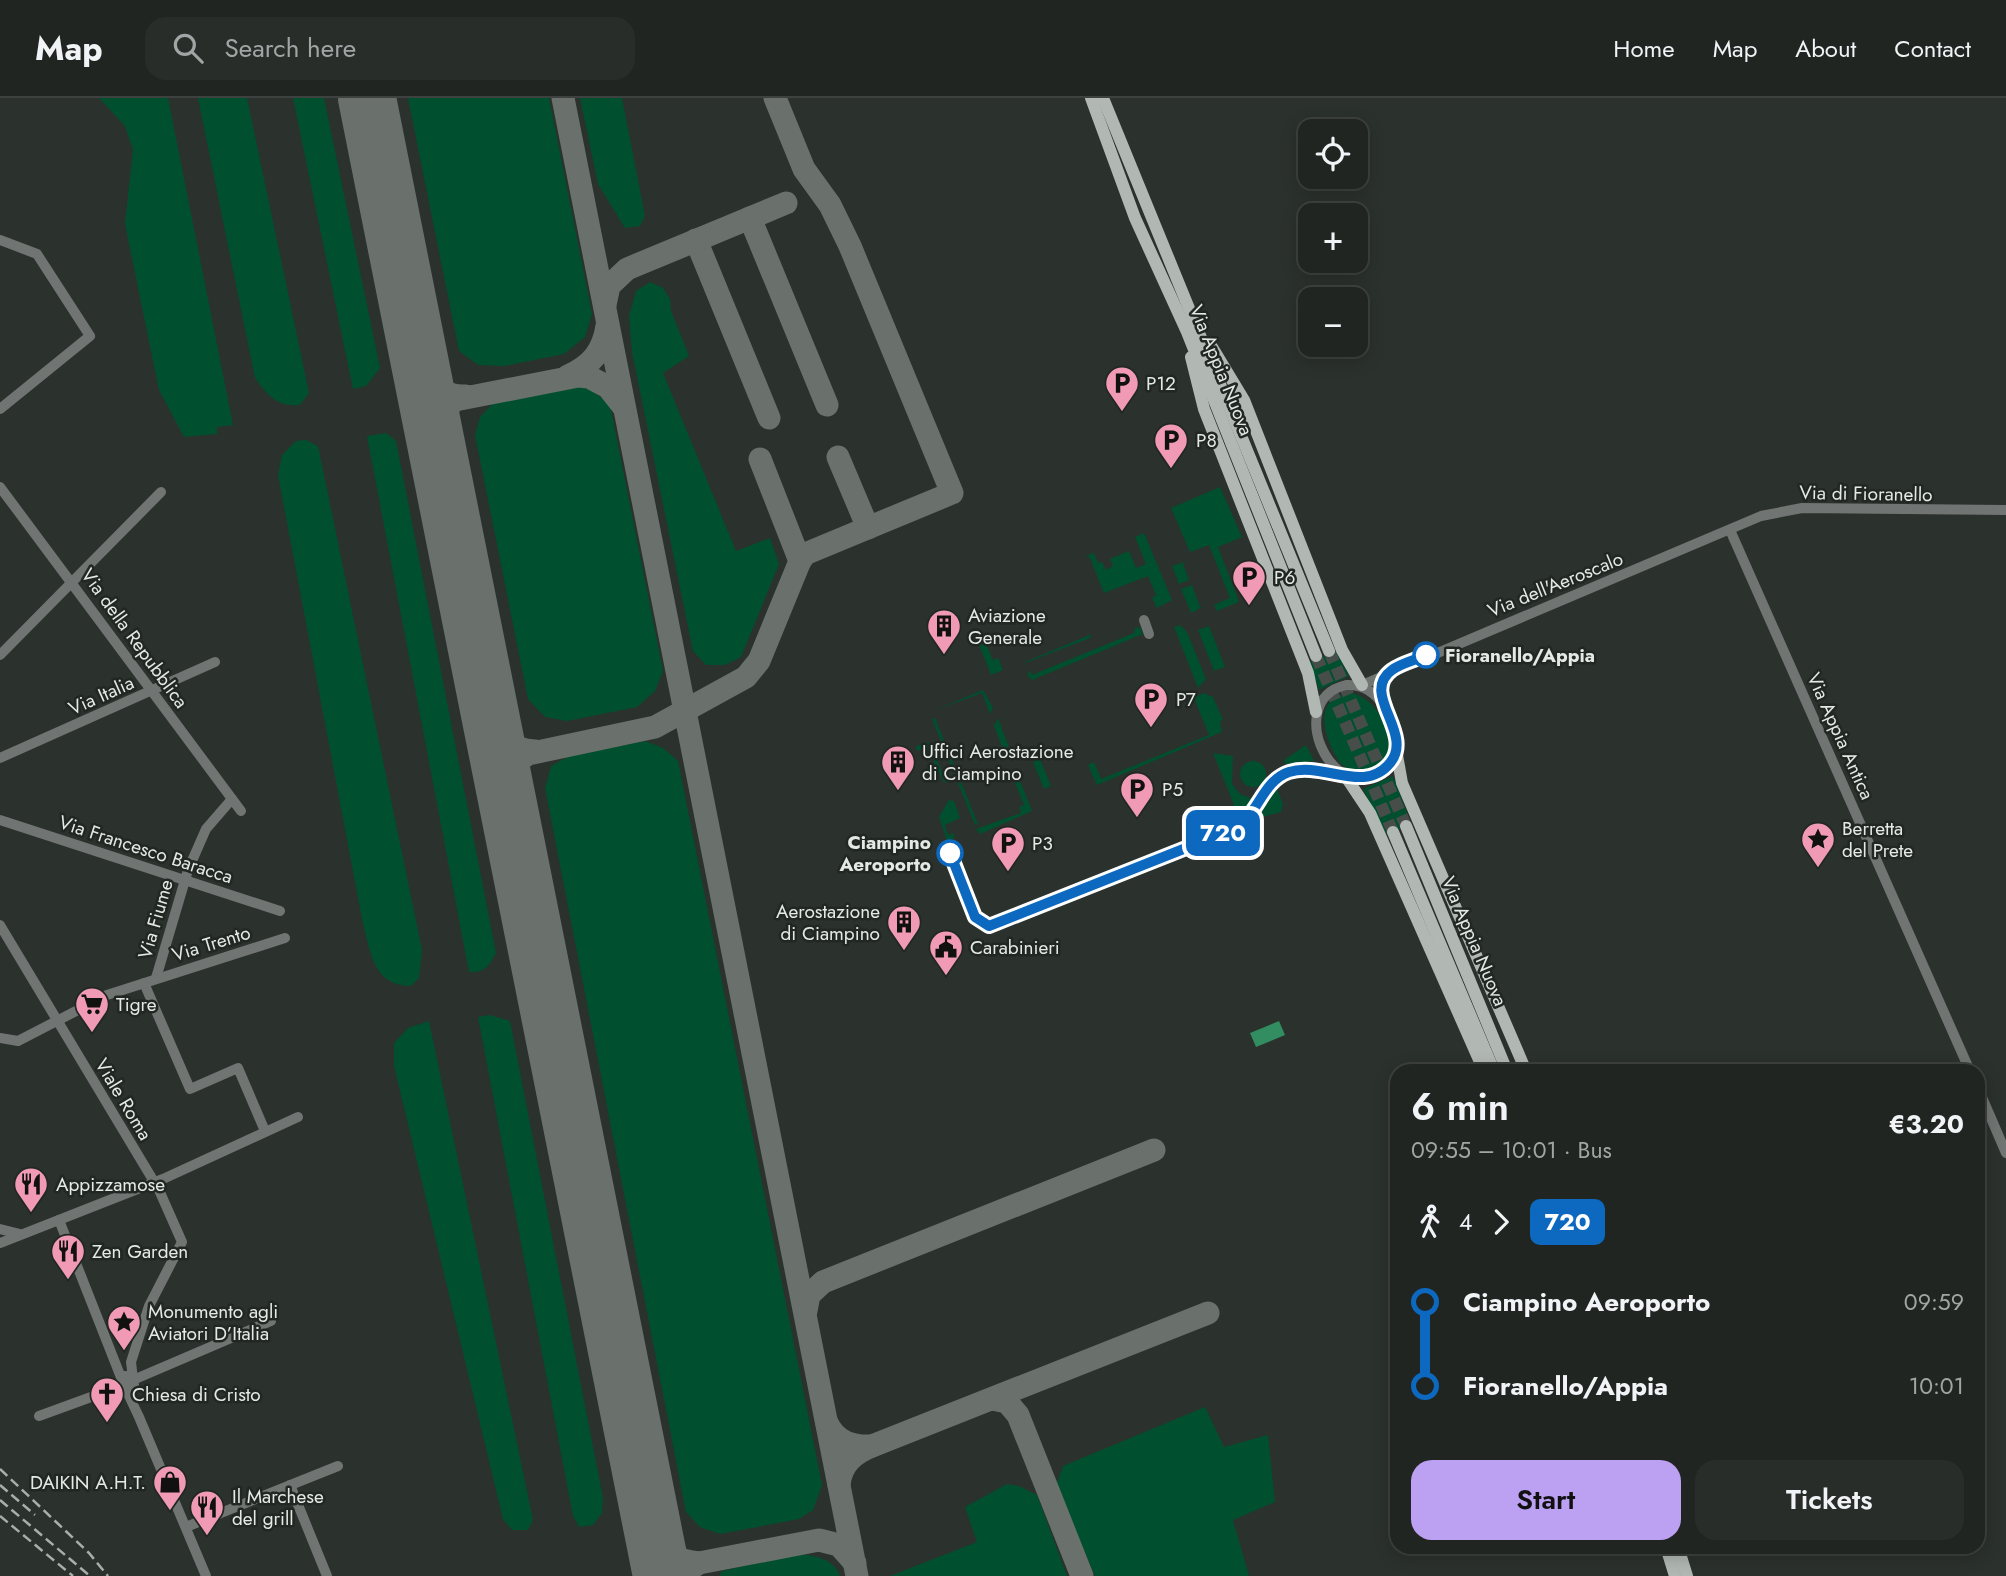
<!DOCTYPE html>
<html lang="en">
<head>
<meta charset="utf-8">
<style>
	:root { --surface:#202522; --page:#282d2a; --text:#f1f3f6; --muted:#a2a5a5; --line:#3d4240; --accent:#bca0f2 }
	body { margin:0; font-family:Jost,sans-serif; background:var(--page); color:var(--text); height:100vh; display:flex; flex-direction:column; font-size:26px; white-space:nowrap }
	* { box-sizing:border-box; margin:0 }
	p { font-size:23px; color:var(--muted) }
	.icon { flex:none; width:38px; height:38px; fill:none; stroke:currentColor; stroke-width:2; stroke-linecap:round; stroke-linejoin:round }
	.map { position:relative; flex:1; overflow:hidden }
	.drawer { position:absolute; left:1390px; top:966px; width:595px; height:490px; display:flex; flex-direction:column; background:var(--surface); border-radius:21px; box-shadow:0 4px 18px #0003,0 0 0 2px var(--line) }
	.drawer>* { flex:none }
	.badge { padding:0 14px; border-radius:10px; font-size:24px; line-height:46px }
	.controls { position:absolute; left:1298px; top:21px; display:grid; gap:14px }
	.controls a { display:grid; place-items:center; width:70px; height:70px; border-radius:14px; background:var(--surface); box-shadow:0 4px 18px #0003,0 0 0 2px var(--line); font-size:35px }
	.map>.badge { position:absolute; translate:-50% -50%; box-shadow:0 0 0 4px #fff }
	.legs { display:flex; align-items:center; gap:10px; height:77px; padding:0 21px; font-size:23px }
	.legs p { margin-inline-start:auto }
	.headline { display:flex; align-items:center; justify-content:space-between; height:119px; padding:0 21px }
	h1 { font-size:38px; font-weight:600; line-height:52px }
	.primary-button { display:flex; gap:14px; margin-top:auto; padding:14px 21px }
	.primary-button a { flex:1; height:80px; border-radius:21px; background:var(--accent); color:#111; font-size:28px; font-weight:600; line-height:80px; text-align:center }
	.primary-button a+a { background:var(--page); color:var(--text) }
	ul { padding:0 21px; list-style:none }
	li { display:flex; align-items:center; gap:24px; height:84px; font-size:26px }
	li i { display:grid; place-items:center; width:10px; height:100%; margin:0 9px; background:currentColor }
	li i::after { content:''; width:18px; height:18px; margin:-9px; border:5px solid; border-radius:50%; background:var(--surface) }
	li p { margin-inline-start:auto }
	li:first-child i { background:linear-gradient(#0000 50%,currentColor 0) }
	li:last-child i { background:linear-gradient(currentColor 50%,#0000 0) }
	header { display:flex; align-items:center; gap:42px; box-sizing:border-box; height:98px; padding:0 35px; background:var(--surface); border-bottom:2px solid var(--line) }
	header strong { font-size:33px }
	nav { display:flex; gap:38px; margin-inline-start:auto; font-size:24px }
	.search { width:490px; height:63px; background:var(--page); display:flex; align-items:center; gap:18px; box-sizing:border-box; padding:0 24px; border-radius:21px; color:var(--muted); font-size:26px }
	.map>svg:first-child { display:block }
</style>
</head>
<body>
<header>
<strong>Map</strong>
<div class="search"><svg class="icon" aria-label="search" viewBox="0 0 24 24"><circle cx="10" cy="10" r="6"/><path d="M15 15l6 6"/></svg>Search here</div>
<nav><a>Home</a><a>Map</a><a>About</a><a>Contact</a></nav>
</header>
<div class="map">
<svg width="2006" height="1478" viewBox="0 0 2006 1478">
	<rect width="100%" height="100%" fill="#2b312d"/>
	<g fill="#005030">
		<path d="M99 0H168L233 327 217 329V336L184 339 159 292 125 126 133 52 125 28Z"/>
		<path d="M198 0H247L309 295 300 307C277 309 268 298 255 280Z"/>
		<path d="M293 0H324L380 270 366 288 353 291Z"/>
		<path d="M408 0H549L592 216 585 239 564 256 504 268 478 267 459 253Z"/>
		<path d="M580 0H622L645 118 640 128 625 130 598 86Z"/>
		<path d="M650 184 663 190 670 201 671 213 689 258 663 275 736 453 770 440 779 466 741 559 725 567H706L693 553 632 254 629 218 636 193Z"/>
		<path d="M567 286 592 292 610 307 663 573 655 593 637 609 567 623 545 619 528 601 475 337 480 319 495 303Z"/>
		<path d="M386 335 396 343 496 855C489 868 485 875 469 874L367 338Z"/>
		<path d="M306 342 318 348 422 852 419 880 411 888C374 888 371 856 363 826L278 377 282 357 296 343Z"/>
		<path d="M1220 389 1242 439 1218 449 1239 504 1217 513 1214 507 1230 500 1209 447 1190 454 1171 410Z"/>
		<path d="M1144 435 1172 502 1157 510 1152 500 1156 497 1148 478 1104 495 1090 460 1086 458 1094 455 1098 465 1102 464 1106 472 1113 468 1110 461 1129 453 1136 470 1146 466 1135 439Z"/>
		<path d="M1187 463 1183 466 1189 482 1179 486 1172 468Z"/>
		<path d="M1192 487 1200 509 1204 508 1191 515 1181 491Z"/>
		<path d="M1180 527 1187 534 1206 581 1198 590 1174 529Z"/>
		<path d="M1209 528 1225 569 1214 573 1198 532Z"/>
		<path d="M1140 529 1143 536 1032 582 1027 577 1030 572 1032 577 1134 535 1135 530Z"/>
		<path d="M980 531 993 562 998 560 1003 572 991 577 974 534Z"/>
		<path d="M1092 536 1090 540 1025 565V564Z"/>
		<path d="M1336 553 1349 578 1319 592 1310 564Z"/>
		<path d="M983 592 993 610 990 616 982 595 933 613Z"/>
		<path d="M1203 595 1213 599 1223 622 1220 623 1222 634 1097 687 1088 667 1094 664 1101 681 1209 637 1194 600Z"/>
		<path d="M1350 595C1372 597 1394 631 1388 654 1383 677 1355 679 1340 665 1325 642 1310 600 1350 595Z"/>
		<path d="M935 620 978 726 975 727 932 621Z"/>
		<path d="M998 620 1011 655 1002 649 994 628Z"/>
		<path d="M645 643 663 650 678 663 822 1387 813 1412 799 1421 720 1436 700 1429 686 1414 545 690 551 668 569 658Z"/>
		<path d="M930 644 946 684 944 685 927 649 917 653 916 648Z"/>
		<path d="M1306 647 1314 663 1285 666 1284 662Z"/>
		<path d="M1213 655 1233 658 1232 686 1240 696 1253 701 1240 720 1220 728 1215 716 1234 707Z"/>
		<path d="M1040 661 1051 688 1044 691 1033 664Z"/>
		<circle cx="1253" cy="676" r="13"/>
		<path d="M1011 675H1017L1032 713 980 736 976 731 1021 715 1019 709 1024 707Z"/>
		<path d="M1393 678 1411 725 1387 737 1363 691Z"/>
		<path d="M1277 691 1283 706 1281 714 1255 721Z"/>
		<path d="M949 702 954 703 960 720 945 727 948 737 953 735 955 740 947 743 939 719Z"/>
		<path d="M490 917 510 923 603 1400 602 1415 593 1427 579 1429 573 1418 478 919Z"/>
		<path d="M429 923 533 1422 528 1432H512L503 1421 394 968V945L408 930Z"/>
		<path d="M1205 1309 1224 1349 1268 1337 1275 1404 1233 1422 1249 1478H1095L1056 1387 1063 1368Z"/>
		<path d="M1007 1386 1019 1388 1037 1397 1067 1478H890L977 1444 965 1409Z"/>
		<path d="M800 1456C816 1458 834 1461 840 1478H719L722 1473Z"/>
	</g>
	<path fill="#328d61" d="M1279 923 1285 937 1256 949 1250 935Z"/>
	<g fill="none" stroke-linecap="round" stroke-linejoin="round">
		<g stroke="#6a706c" stroke-width="23">
			<path d="M563 0 857 1478"/>
			<path d="M750 120 827 307"/>
			<path d="M696 142 769 320"/>
			<path d="M605 207 609 188 627 171 786 105"/>
			<path d="M420 265C428 285 443 299 466 298"/>
			<path d="M568 278C592 267 603 253 607 228"/>
			<path d="M436 344 441 315 455 302 578 278 589 279 608 289 623 308"/>
			<path d="M838 359 868 430"/>
			<path d="M760 361 800 463"/>
			<path d="M490 614C498 638 508 652 535 653"/>
			<path d="M507 703C506 683 510 667 528 656L655 629 746 579 759 563 800 463 805 456 952 395 850 148 830 107 804 71 775 0"/>
			<path d="M806 1213 809 1197 823 1184 1154 1052"/>
			<path d="M992 1301 1007 1304 1018 1317 1082 1478"/>
			<path d="M827 1325C836 1344 852 1349 872 1348 853 1356 841 1366 839 1387"/>
			<path d="M872 1348 1208 1215"/>
			<path d="M654 1437C665 1456 677 1463 699 1465"/>
			<path d="M679 1478 699 1465 819 1442 839 1447 855 1465"/>
		</g>
		<path stroke="#6a706c" stroke-width="58" d="M367 0 662 1478"/>
		<g stroke="#474d49" stroke-width="12" stroke-dasharray="12 6" stroke-linecap="butt">
			<path d="M1329 553 1406 728"/>
			<path d="M1316 558 1393 734"/>
		</g>
		<g stroke="#707472" stroke-width="10">
			<path d="M0 142 37 156 90 238 0 311"/>
			<path d="M0 389 241 713"/>
			<path d="M1730 432 1970 973"/>
			<path d="M1144 522 1149 536"/>
			<path d="M0 557 161 394"/>
			<path d="M1346 587C1381 585 1398 626 1397 657 1340 731 1278 603 1346 587Z"/>
			<path d="M1362 587 1761 418 1802 410 2006 412"/>
			<path d="M1383 607V587L1391 573"/>
			<path d="M0 660 215 564"/>
			<path d="M0 722 280 813"/>
			<path d="M0 827 159 1092 182 1144 149 1208 131 1264 133 1281"/>
			<path d="M156 880 188 772 206 731 232 701"/>
			<path d="M144 885 190 991 238 970 265 1033"/>
			<path d="M0 940 18 943 107 897 285 840"/>
			<path d="M1978 990 2006 1055"/>
			<path d="M59 1122 122 1282"/>
			<path d="M0 1131 20 1136"/>
			<path d="M0 1145 163 1081 298 1019"/>
			<path d="M134 1287 133 1282 271 1223"/>
			<path d="M39 1318 124 1287 129 1288 133 1284 132 1279 125 1278 123 1284 124 1287 138 1317 139 1319 206 1478"/>
			<path d="M290 1387 327 1478"/>
			<path d="M186 1429 338 1368"/>
		</g>
		<g stroke="#b1b8b4" stroke-width="12">
			<path d="M1091 0 1135 120 1187 234 1316 558"/>
			<path d="M1103 0 1329 553"/>
			<path d="M1212 249 1244 302 1342 552 1362 587"/>
			<path d="M1191 259 1204 311 1308 575 1316 614"/>
			<path d="M1397 657 1402 685 1526 973"/>
			<path d="M1344 676 1370 715 1484 973"/>
			<path d="M1406 728 1507 973"/>
			<path d="M1393 734 1494 973"/>
			<path d="M1666 1449 1675 1478"/>
			<path d="M1678 1449 1687 1478"/>
		</g>
		<g stroke="#a8aeaa" stroke-width="2.5" stroke-dasharray="10 5" stroke-linecap="butt">
			<path d="M0 1371 89 1455 108 1478"/>
			<path d="M0 1387 35 1417"/>
			<path d="M0 1402 90 1478"/>
			<path d="M0 1418 73 1478"/>
		</g>
	</g>
	<g fill="none" stroke-linecap="round" stroke-linejoin="round">
		<g stroke="#fff" stroke-width="16">
			<path id="line-1" d="M950 755 975 819 989 828 1234 731C1258 718 1262 683 1289 674 1323 663 1364 697 1390 665 1415 635 1359 596 1392 572 1401 565 1416 562 1426 557"/>
		</g>
		<use href="#line-1" stroke="#0c69bf" stroke-width="10"/>
	</g>
	<defs>
		<g id="parking-pin" transform="scale(1.75)"><path d="M0 17L-7.5 6A9.5 9.5 0 1 1 7.5 6Z" fill="#f09ab5" stroke="#212723"/><path d="M-3.5-5.5H1a3.5 3.5 0 0 1 0 7H-1V5.5H-3.5ZM-1-3.4V-.6H.8a1.4 1.4 0 0 0 0-2.8Z" fill="#111"/></g>
		<g id="building-pin" transform="scale(1.75)"><path d="M0 17L-7.5 6A9.5 9.5 0 1 1 7.5 6Z" fill="#f09ab5" stroke="#212723"/><path d="M-4-6H4V6H1V3H-1V6H-4ZM-2.5-4.3h1.7v1.8h-1.7ZM.8-4.3h1.7v1.8H.8ZM-2.5-1h1.7V.8h-1.7ZM.8-1h1.7V.8H.8Z" fill="#111"/></g>
		<g id="sight-pin" transform="scale(1.75)"><path d="M0 17L-7.5 6A9.5 9.5 0 1 1 7.5 6Z" fill="#f09ab5" stroke="#212723"/><path d="M0-6L1.8-2.2L6-1.7L2.9 1.2L3.7 5.4L0 3.3L-3.7 5.4L-2.9 1.2L-6-1.7L-1.8-2.2Z" fill="#111"/></g>
		<g id="civic-pin" transform="scale(1.75)"><path d="M0 17L-7.5 6A9.5 9.5 0 1 1 7.5 6Z" fill="#f09ab5" stroke="#212723"/><path d="M-.6-6.5H3V-4.5H.6V-3L4-1V1h2V6H-6V1h2V-1L-.6-3ZM-1.2 2.5V6h2.4V2.5Z" fill="#111"/></g>
		<g id="supermarket-pin" transform="scale(1.75)"><path d="M0 17L-7.5 6A9.5 9.5 0 1 1 7.5 6Z" fill="#f09ab5" stroke="#212723"/><path d="M-6-5.5h2.5l.6 2H6L4.5 2H-2.5L-4.4-4H-6ZM-1.5 3.2a1.3 1.3 0 1 0 .1 0ZM3 3.2a1.3 1.3 0 1 0 .1 0Z" fill="#111"/></g>
		<g id="restaurant-pin" transform="scale(1.75)"><path d="M0 17L-7.5 6A9.5 9.5 0 1 1 7.5 6Z" fill="#f09ab5" stroke="#212723"/><path d="M-5-6h1v4h1v-4h1v4h1v-4h1v5L-1.5 .5V6h-2V.5L-5-1ZM5-6V6H3V1.5H1.5Q1.5-4 5-6Z" fill="#111"/></g>
		<g id="church-pin" transform="scale(1.75)"><path d="M0 17L-7.5 6A9.5 9.5 0 1 1 7.5 6Z" fill="#f09ab5" stroke="#212723"/><path d="M-1.2-6h2.4v3.5h3.3v2.4h-3.3V6h-2.4V-.1h-3.3v-2.4h3.3Z" fill="#111"/></g>
		<g id="shop-pin" transform="scale(1.75)"><path d="M0 17L-7.5 6A9.5 9.5 0 1 1 7.5 6Z" fill="#f09ab5" stroke="#212723"/><path d="M-5-2.5h2.3a2.7 3.5 0 0 1 5.4 0H5L5.5 6h-11ZM-1.5-2.5h3a1.5 2.3 0 0 0-3 0Z" fill="#111"/></g>
	</defs>
	<g fill-rule="evenodd">
		<use href="#parking-pin" x="1122" y="285"/>
		<use href="#parking-pin" x="1171" y="342"/>
		<use href="#parking-pin" x="1249" y="479"/>
		<use href="#building-pin" x="944" y="528"/>
		<use href="#parking-pin" x="1151" y="601"/>
		<use href="#building-pin" x="898" y="664"/>
		<use href="#parking-pin" x="1137" y="691"/>
		<use href="#sight-pin" x="1818" y="741"/>
		<use href="#parking-pin" x="1008" y="745"/>
		<use href="#building-pin" x="904" y="824"/>
		<use href="#civic-pin" x="946" y="849"/>
		<use href="#supermarket-pin" x="92" y="906"/>
		<use href="#restaurant-pin" x="31" y="1086"/>
		<use href="#restaurant-pin" x="68" y="1153"/>
		<use href="#sight-pin" x="124" y="1224"/>
		<use href="#church-pin" x="107" y="1296"/>
		<use href="#shop-pin" x="170" y="1384"/>
		<use href="#restaurant-pin" x="207" y="1409"/>
	</g>
	<g fill="#fff" stroke="#0c69bf" stroke-width="3.5">
		<circle cx="1426" cy="557" r="12"/>
		<circle cx="950" cy="755" r="12"/>
	</g>
	<g text-anchor="middle" stroke-width="5" stroke-linejoin="round" paint-order="stroke">
		<g font-size="19" fill="#e4e9e6" stroke="#212723">
			<text transform="translate(1222 272) rotate(68)" y="7">Via Appia Nuova</text>
			<text transform="translate(1866 395) rotate(1)" y="7">Via di Fioranello</text>
			<text transform="translate(1555 486) rotate(-22)" y="7">Via dell'Aeroscalo</text>
			<text transform="translate(135 540) rotate(54)" y="7">Via della Repubblica</text>
			<text transform="translate(101 597) rotate(-24)" y="7">Via Italia</text>
			<text transform="translate(1841 638) rotate(66)" y="7">Via Appia Antica</text>
			<text transform="translate(146 751) rotate(18)" y="7">Via Francesco Baracca</text>
			<text transform="translate(155 821) rotate(-74)" y="7">Via Fiume</text>
			<text transform="translate(1475 843) rotate(67)" y="7">Via Appia Nuova</text>
			<text transform="translate(211 845) rotate(-17)" y="7">Via Trento</text>
			<text transform="translate(124 1001) rotate(59)" y="7">Viale Roma</text>
		</g>
		<g font-size="19" fill="#e4e9e6" stroke="#212723" text-anchor="start">
			<text x="1146" y="292">P12</text>
			<text x="1196" y="349">P8</text>
			<text x="1274" y="486">P6</text>
			<text x="968" y="524">Aviazione<tspan x="968" dy="22">Generale</tspan></text>
			<text x="1176" y="608">P7</text>
			<text x="922" y="660">Uffici Aerostazione<tspan x="922" dy="22">di Ciampino</tspan></text>
			<text x="1162" y="698">P5</text>
			<text x="1842" y="737">Berretta<tspan x="1842" dy="22">del Prete</tspan></text>
			<text x="1032" y="752">P3</text>
			<text x="880" y="820" text-anchor="end">Aerostazione<tspan x="880" dy="22">di Ciampino</tspan></text>
			<text x="970" y="856">Carabinieri</text>
			<text x="116" y="913">Tigre</text>
			<text x="56" y="1093">Appizzamose</text>
			<text x="92" y="1160">Zen Garden</text>
			<text x="148" y="1220">Monumento agli<tspan x="148" dy="22">Aviatori D’Italia</tspan></text>
			<text x="132" y="1303">Chiesa di Cristo</text>
			<text x="146" y="1391" text-anchor="end">DAIKIN A.H.T.</text>
			<text x="232" y="1405">Il Marchese<tspan x="232" dy="22">del grill</tspan></text>
		</g>
		<g font-size="19" font-weight="bold" fill="#e4e9e6" stroke="#212723" text-anchor="start">
			<text x="1445" y="564">Fioranello/Appia</text>
			<text x="931" y="751" text-anchor="end">Ciampino<tspan x="931" dy="22">Aeroporto</tspan></text>
		</g>
	</g>
</svg>
<div class="controls">
<a><svg class="icon" aria-label="locate" viewBox="0 0 24 24"><circle cx="12" cy="12" r="6"/><path d="M12 2v4M12 18v4M2 12h4M18 12h4"/></svg></a>
<a>+</a>
<a>−</a>
</div>
<b class="badge" style="left:1223px;top:735px;background:#0c69bf;color:#fff">720</b>
<section class="drawer">
<div class="headline"><div><h1>6 min</h1><p>09:55 – 10:01 · Bus</p></div><b>€3.20</b></div>
<div class="legs"><svg class="icon" aria-label="walk" viewBox="0 0 24 24"><circle cx="13" cy="4" r="2"/><path d="M13 8l-2 6 4 7M11 14l-3 7M7 12l3-4h3l4 4"/></svg>4<svg class="icon" aria-label="forward" viewBox="0 0 24 24"><path d="M9 5l7 7-7 7"/></svg><b class="badge" style="background:#0c69bf;color:#fff">720</b></div>
<ul>
<li><i style="color:#0c69bf"></i><b>Ciampino Aeroporto</b><p>09:59</p></li>
<li><i style="color:#0c69bf"></i><b>Fioranello/Appia</b><p>10:01</p></li>
</ul>
<div class="primary-button"><a>Start</a><a>Tickets</a></div>
</section>
</div>
</body>
</html>
